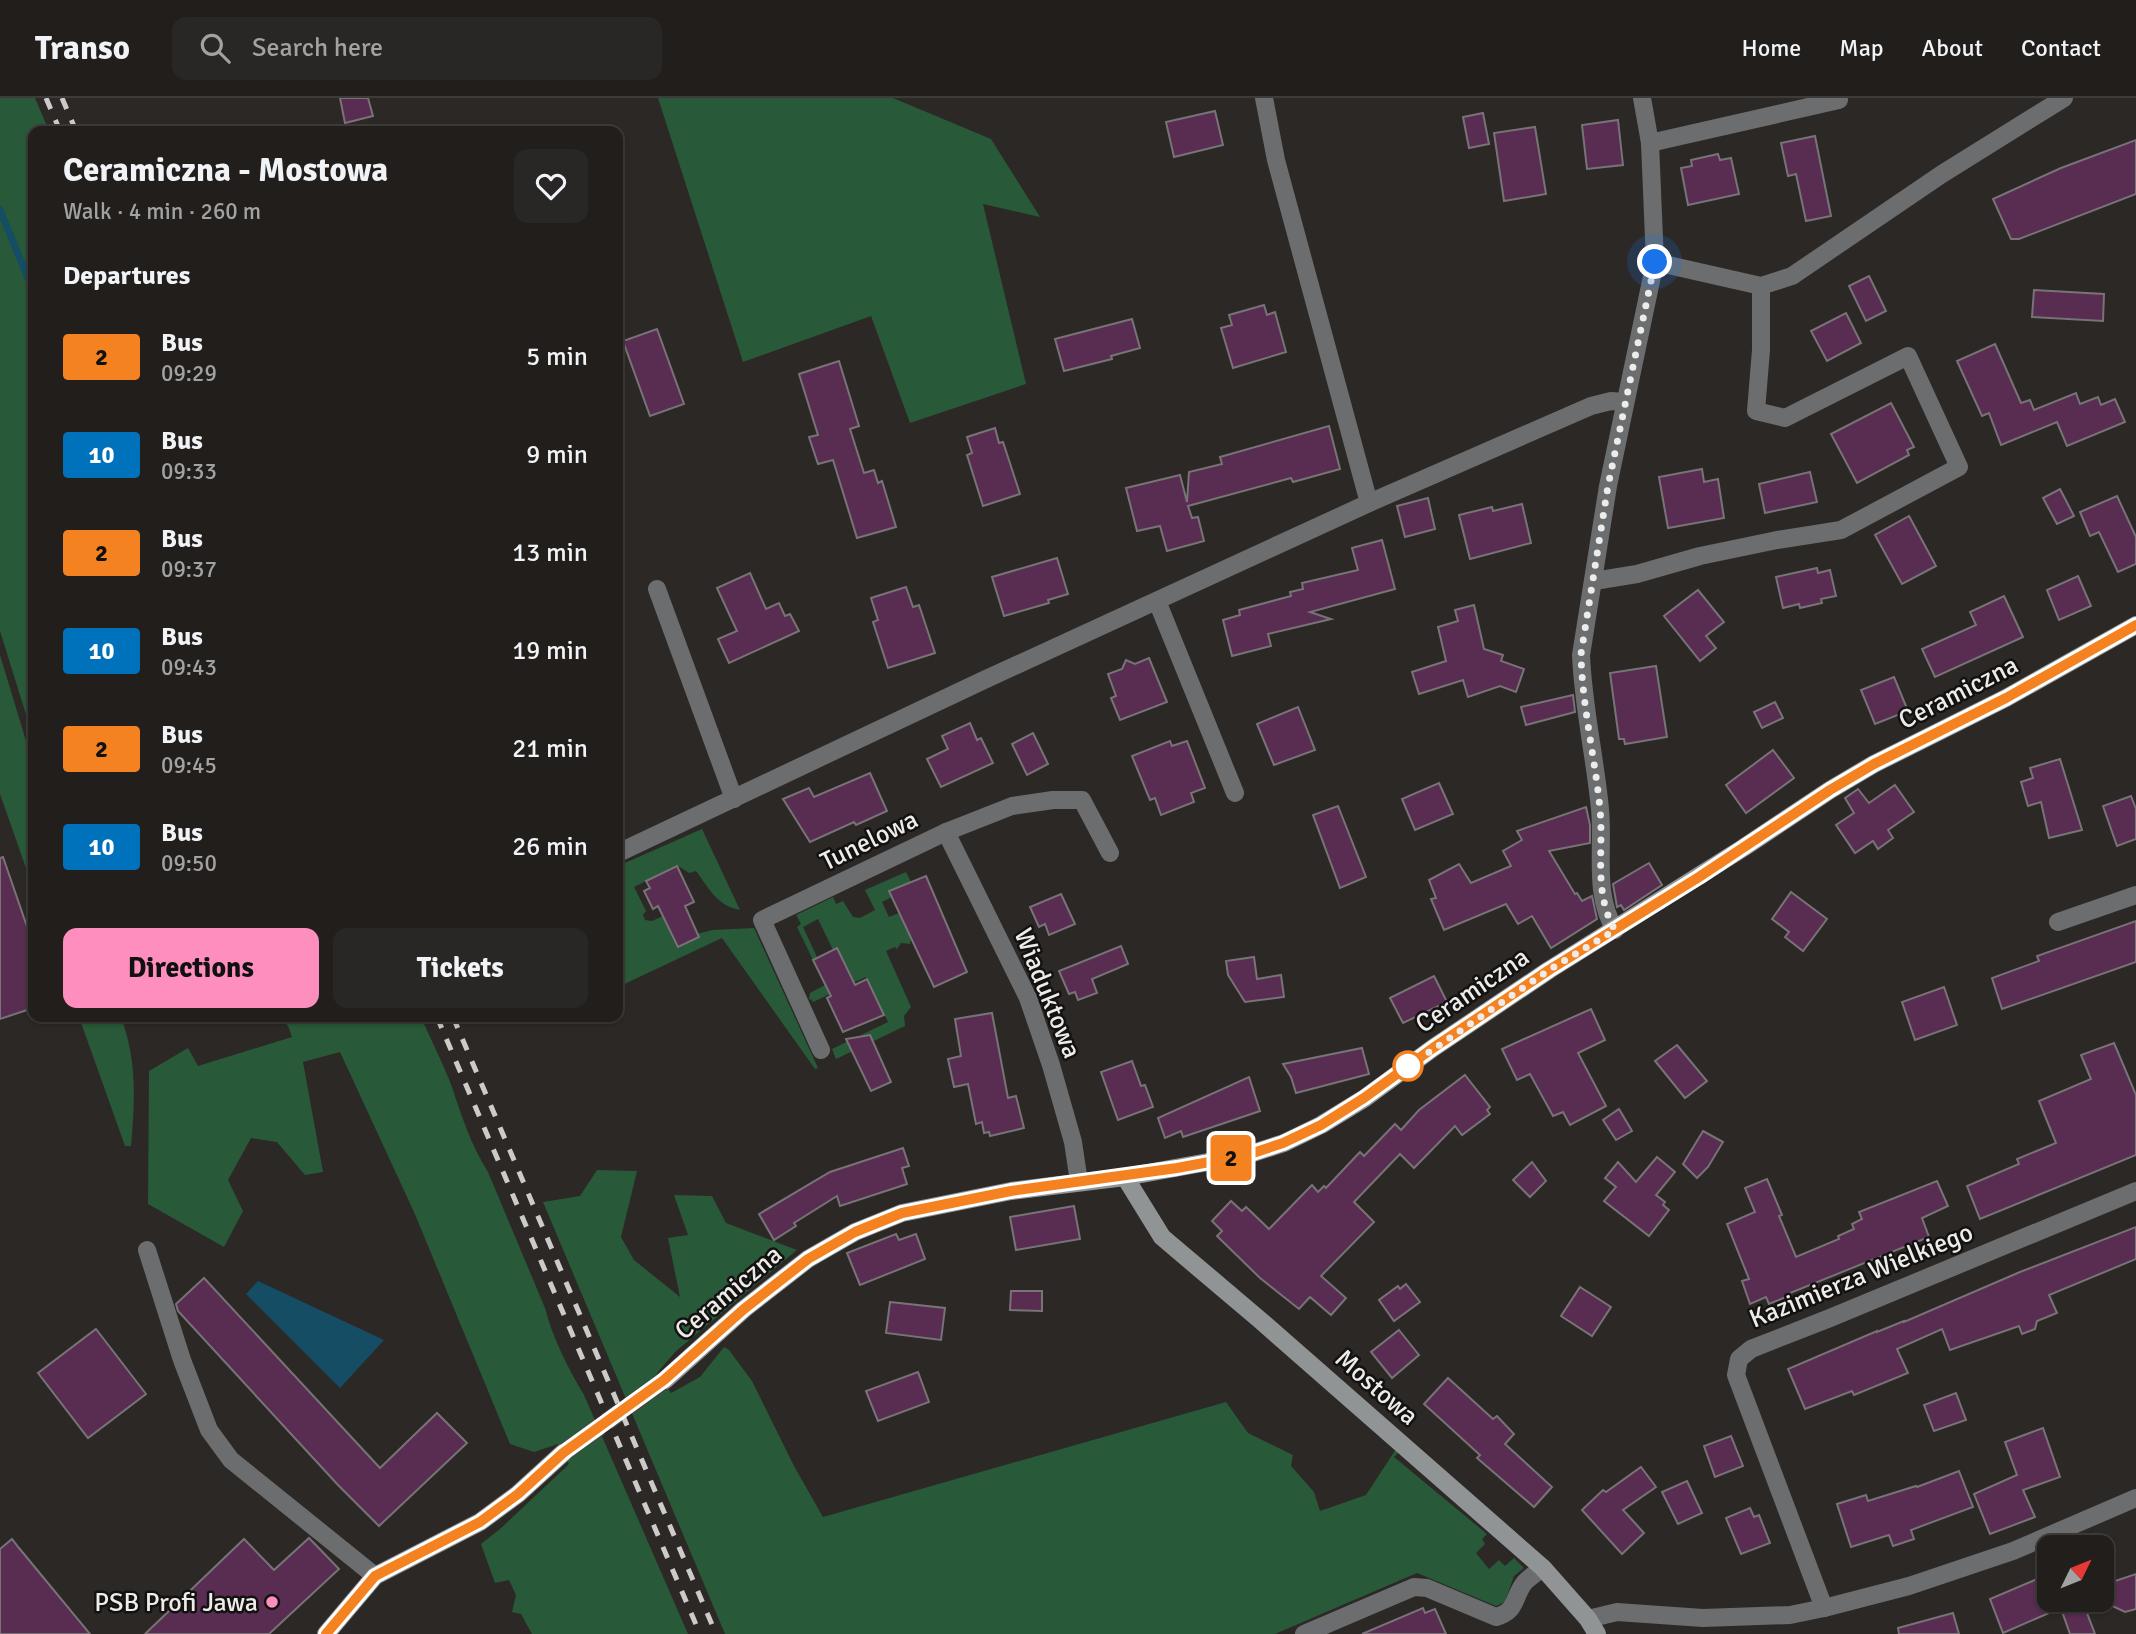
<!DOCTYPE html>
<html lang="en">
<head>
<meta charset="utf-8">
<style>
	:root { --surface:#211e1c; --page:#292725; --text:#f1f3f6; --muted:#a2a2a3; --line:#3e3c3b; --accent:#fe8ebd }
	body { margin:0; font-family:Signika,sans-serif; background:var(--page); color:var(--text); height:100vh; display:flex; flex-direction:column; font-size:26px; white-space:nowrap }
	* { box-sizing:border-box; margin:0 }
	p { font-size:23px; color:var(--muted) }
	.icon { flex:none; width:38px; height:38px; fill:none; stroke:currentColor; stroke-width:2; stroke-linecap:round; stroke-linejoin:round }
	.map { position:relative; flex:1; overflow:hidden }
	.drawer { position:absolute; left:28px; top:28px; width:595px; height:896px; display:flex; flex-direction:column; background:var(--surface); border-radius:14px; box-shadow:0 2px 5px #0004,0 0 0 2px var(--line) }
	.drawer>* { flex:none }
	.badge { padding:0 14px; border-radius:5px; font-size:24px; line-height:46px }
	.needle { width:46px; rotate:47deg }
	.buttons { position:absolute; left:2037px; top:1437px; display:grid; gap:14px }
	.buttons a { display:grid; place-items:center; width:77px; height:77px; border-radius:14px; background:var(--surface); box-shadow:0 2px 5px #0004,0 0 0 2px var(--line); font-size:35px }
	.you { position:absolute; width:35px; height:35px; margin:-18px; border:5px solid #fff; border-radius:50%; background:#1a73e8; box-shadow:0 0 0 10px #1a73e833 }
	.map>.badge { position:absolute; translate:-50% -50%; box-shadow:0 0 0 4px #fff }
	h2 { padding:0 35px; font-size:26px; line-height:63px }
	.round { display:grid; place-items:center; flex:none; width:74px; height:74px; border-radius:14px; background:var(--page) }
	.summary { display:flex; align-items:center; justify-content:space-between; height:119px; padding:0 35px }
	h1 { font-size:33px; font-weight:800; line-height:52px }
	.action { display:flex; gap:14px; margin-top:auto; padding:14px 35px }
	.action a { flex:1; height:80px; border-radius:14px; background:var(--accent); color:#111; font-size:28px; font-weight:800; line-height:80px; text-align:center }
	.action a+a { background:var(--page); color:var(--text) }
	ul { padding:0; list-style:none }
	li { display:flex; align-items:center; gap:21px; height:98px; padding:0 35px }
	li div { flex:1 }
	li b { display:block; font-size:26px }
	li em { font-style:normal }
	li .badge { min-width:77px; font-weight:700; text-align:center }
	header { display:flex; align-items:center; gap:42px; box-sizing:border-box; height:98px; padding:0 35px; background:var(--surface); border-bottom:2px solid var(--line) }
	header strong { font-size:33px }
	nav { display:flex; gap:38px; margin-inline-start:auto; font-size:24px }
	.search { width:490px; height:63px; background:var(--page); display:flex; align-items:center; gap:18px; box-sizing:border-box; padding:0 24px; border-radius:14px; color:var(--muted); font-size:26px }
	.map>svg:first-child { display:block }
</style>
</head>
<body>
<header>
<strong>Transo</strong>
<div class="search"><svg class="icon" aria-label="search" viewBox="0 0 24 24"><circle cx="10" cy="10" r="6"/><path d="M15 15l6 6"/></svg>Search here</div>
<nav><a>Home</a><a>Map</a><a>About</a><a>Contact</a></nav>
</header>
<div class="map">
<svg width="2136" height="1536" viewBox="0 0 2136 1536">
	<rect width="100%" height="100%" fill="#2c2826"/>
	<g fill="#285938">
		<path d="M0 0H35L49 33H33V639L0 533Z"/>
		<path d="M658 0H893L991 41 1040 119 983 106 1026 286 910 325 871 218 743 264Z"/>
		<path d="M0 557 33 666V790L0 696Z"/>
		<path d="M702 731 740 812C717 808 708 789 696 773L689 775 680 769 677 768 634 789 646 813 643 817 645 822 652 823 663 818 697 836 712 832 754 830 818 970 815 971 722 840 618 889V768Z"/>
		<path d="M906 774 911 784 889 793 892 799 882 804 889 819 899 815 911 841 910 846 901 845 897 851 895 849 886 853 911 909 904 918 905 928 836 961 832 951 888 924 866 879 850 886 837 850 833 852 818 821 803 829 817 859 813 862 797 829 801 826 796 817 833 799 836 806 843 803 853 819 860 820 875 812 865 792Z"/>
		<path d="M825 887 827 889 847 888 813 904 811 901 809 902 810 895Z"/>
		<path d="M79 919H121C137 963 135 1001 131 1048H125Z"/>
		<path d="M282 919H421C431 942 443 965 452 989 462 1019 471 1047 488 1074L545 1210C553 1241 568 1270 584 1297L688 1536H532L521 1516 512 1514 516 1497 509 1482 495 1485 481 1446 500 1431 569 1366 558 1346 534 1354 510 1346 414 1114 340 954 303 964 323 1074 305 1077 277 1044 251 1040 228 1082 243 1113 224 1149 148 1106 149 973 188 950 198 968 292 939 289 930Z"/>
		<path d="M597 1072 637 1073 621 1139 634 1162 680 1199 668 1140 688 1137 674 1097 712 1098 726 1125 797 1152 675 1254 657 1275 671 1295 700 1279 724 1249 729 1252 752 1283 794 1368 823 1419 1226 1304 1248 1335 1293 1357 1291 1368 1314 1394 1320 1413 1366 1397 1396 1351 1399 1354 1394 1359 1487 1436 1482 1441 1485 1446 1476 1455 1489 1471 1499 1462 1505 1468 1514 1460 1524 1470 1514 1478 1505 1504 1496 1508 1417 1475 1275 1536H725L543 1104 580 1098Z"/>
	</g>
	<path fill="#154d64" d="M258 1183 384 1242 340 1290 246 1196Z"/>
	<g fill="none" stroke-linecap="round" stroke-linejoin="round">
		<path stroke="#154d64" stroke-width="7" d="M0 112 33 192"/>
	</g>
	<g fill="#592c51" stroke="#777376" stroke-width="2">
		<path d="M340 0H368L373 18 345 25Z"/>
		<path d="M1215 13 1223 47 1174 59 1166 24Z"/>
		<path d="M1483 15 1489 46 1469 50 1463 19Z"/>
		<path d="M1618 22 1623 67 1587 71 1582 27Z"/>
		<path d="M1535 29 1546 96 1504 103 1494 35Z"/>
		<path d="M1815 38 1831 118 1806 123 1796 76 1788 78 1781 45Z"/>
		<path d="M2136 42V96L2019 141H2011L1993 101 2061 70Z"/>
		<path d="M1718 56 1720 62 1731 60 1739 96 1688 107 1681 70 1692 68 1691 62Z"/>
		<path d="M1869 178 1886 213 1866 223 1849 188Z"/>
		<path d="M2034 192 2104 196 2103 223 2032 219Z"/>
		<path d="M1264 207 1267 217 1275 214 1286 254 1233 270 1221 230 1232 227 1229 217Z"/>
		<path d="M1846 215 1861 245 1827 263 1811 233Z"/>
		<path d="M1132 221 1140 250 1111 258 1112 261 1064 273 1055 241Z"/>
		<path d="M657 231 684 306 650 318 623 243Z"/>
		<path d="M1995 246 2021 305 2030 302 2034 312 2076 295 2080 306 2098 299 2101 307 2115 301 2125 324 2067 348 2057 324 2001 347 1989 315 1982 318 1957 263Z"/>
		<path d="M839 263 859 328 850 331 864 375 874 372 878 385 882 383 896 429 857 440 833 362 818 366 809 339 818 337 799 276Z"/>
		<path d="M1891 305 1914 349 1907 352 1909 357 1857 385 1831 336Z"/>
		<path d="M1329 328 1340 371 1293 384 1291 380 1188 408 1192 420 1198 419 1204 443 1167 453 1160 428 1137 433 1126 390 1180 377 1187 404 1189 374 1222 366 1220 359Z"/>
		<path d="M995 330 999 345 1003 344 1020 396 983 408 967 357 972 355 967 339Z"/>
		<path d="M1702 371 1704 384 1718 381 1724 420 1668 430 1659 379Z"/>
		<path d="M1810 374 1817 404 1765 415 1759 386Z"/>
		<path d="M2060 391 2074 418 2057 426 2043 400Z"/>
		<path d="M2117 398 2136 439V466L2118 474 2099 434 2090 438 2080 414Z"/>
		<path d="M1428 400 1435 431 1405 439 1397 408Z"/>
		<path d="M1522 406 1531 445 1470 461 1459 417 1492 409 1493 413Z"/>
		<path d="M1909 418 1936 468 1902 486 1875 437Z"/>
		<path d="M1382 442 1395 491 1310 514 1331 521 1268 536 1271 548 1232 558 1223 522 1240 517 1239 512 1291 498 1290 494 1303 491 1302 485 1358 472 1352 450Z"/>
		<path d="M1057 460 1068 496 1048 502 1049 505 1004 518 992 479Z"/>
		<path d="M1817 470 1818 475 1830 472 1836 498 1821 501 1822 505 1800 510 1799 506 1783 510 1776 479Z"/>
		<path d="M750 475 766 511 779 505 785 518 790 516 799 533 729 565 718 541 737 533 717 490Z"/>
		<path d="M2078 478 2091 508 2059 522 2047 492Z"/>
		<path d="M906 489 913 509 919 507 935 555 888 570 873 524 878 522 871 500Z"/>
		<path d="M1698 492 1724 524 1706 538 1716 550 1700 563 1664 518Z"/>
		<path d="M2004 498 2023 539 1935 579 1922 551 1976 527 1970 514Z"/>
		<path d="M1474 507 1484 551 1503 557 1501 563 1524 571 1516 594 1500 588 1468 599 1463 582 1419 596 1412 574 1446 563 1438 529 1458 523 1455 512Z"/>
		<path d="M1149 560 1167 604 1120 622 1111 600 1116 598 1108 576 1122 571 1126 562 1135 566Z"/>
		<path d="M1656 568 1667 639 1625 646 1624 641H1619L1610 575Z"/>
		<path d="M1894 579 1908 613 1875 626 1861 592Z"/>
		<path d="M1573 597 1575 614 1526 627 1521 609Z"/>
		<path d="M1775 604 1783 620 1762 630 1754 614Z"/>
		<path d="M1298 609 1315 652 1274 667 1257 626Z"/>
		<path d="M970 625 977 642 981 640 993 665 941 689 927 661 948 651 942 638Z"/>
		<path d="M1033 635 1048 666 1027 677 1012 646Z"/>
		<path d="M1170 643 1172 648 1187 643 1205 690 1191 695 1194 704 1161 717 1155 700 1150 702 1132 658Z"/>
		<path d="M1773 652 1794 680 1746 715 1726 687Z"/>
		<path d="M2060 661 2082 732 2049 740 2041 704 2028 708 2021 684 2033 680 2030 670Z"/>
		<path d="M870 675 887 713 856 727 854 724 810 744 783 701 809 690 814 699Z"/>
		<path d="M1439 685 1453 716 1415 732 1402 701Z"/>
		<path d="M1895 687 1914 714 1888 732 1893 740 1878 751 1873 743 1855 755 1836 727 1854 715 1845 700 1858 691 1869 705Z"/>
		<path d="M2131 698 2136 711V741L2117 748 2103 708Z"/>
		<path d="M1338 708 1366 779 1340 790 1313 717Z"/>
		<path d="M1586 709 1590 727V745L1549 753 1575 796 1577 795 1582 803 1592 798 1597 821 1551 850 1532 818 1518 826 1506 806 1444 832 1431 801 1436 800 1429 782 1459 766 1471 785 1511 768 1503 753 1522 742 1517 733Z"/>
		<path d="M3 759 33 846V910L0 921V760Z"/>
		<path d="M1649 765 1662 787 1624 812 1621 807 1617 809 1613 786Z"/>
		<path d="M677 768 694 804 685 808 699 839 678 849 658 808 653 811 644 793 650 790 646 783Z"/>
		<path d="M926 778 967 874 934 889 889 793Z"/>
		<path d="M1791 794 1827 821 1803 853 1785 839 1789 834 1772 821Z"/>
		<path d="M1061 796 1075 826 1049 837 1045 826 1039 829 1030 809Z"/>
		<path d="M2136 823V864L2002 911 1992 880 2039 863 2037 858Z"/>
		<path d="M1121 848 1128 866 1092 881 1097 895 1078 902 1075 894 1069 896 1059 873Z"/>
		<path d="M837 850 855 887 867 881 884 917 843 934 827 900 831 898 813 862Z"/>
		<path d="M1254 859 1257 881 1281 877 1284 899 1245 904 1228 877 1226 863Z"/>
		<path d="M1434 878 1447 904 1403 925 1390 900Z"/>
		<path d="M1944 889 1957 927 1915 942 1902 904Z"/>
		<path d="M1591 911 1605 942 1578 955 1606 1008 1570 1027 1563 1014 1553 1018 1530 976 1517 982 1502 951Z"/>
		<path d="M992 915 1008 1000 1016 998 1024 1030 990 1038 989 1034 984 1035 982 1024 976 1026 968 986 954 989 948 961 961 958 955 921Z"/>
		<path d="M870 937 891 984 871 993 846 941Z"/>
		<path d="M2114 945 2136 997V1057L1980 1121 1967 1088 2019 1066 2017 1061 2056 1045 2039 1003 2091 981 2081 957Z"/>
		<path d="M1677 947 1707 983 1685 1000 1655 963Z"/>
		<path d="M1362 950 1369 976 1296 995 1291 979 1283 966Z"/>
		<path d="M1132 963 1141 988 1145 987 1153 1009 1118 1022 1101 974Z"/>
		<path d="M1465 977 1490 1009 1487 1012 1490 1016 1462 1037 1455 1028 1414 1070 1400 1056 1354 1104 1374 1124 1321 1178 1346 1200 1331 1217 1310 1199 1299 1211 1260 1180 1217 1138 1222 1133 1212 1123 1231 1103 1242 1113 1246 1109 1269 1131 1312 1087 1318 1094 1324 1088 1326 1090 1360 1054 1364 1058 1395 1026 1401 1032 1419 1012Z"/>
		<path d="M1249 979 1260 1013 1183 1039 1181 1033 1165 1040 1158 1020Z"/>
		<path d="M1619 1011 1632 1033 1616 1042 1603 1022Z"/>
		<path d="M1703 1033 1723 1044 1708 1069 1697 1080 1683 1066Z"/>
		<path d="M903 1050 909 1068 902 1070 907 1086 840 1108 837 1098 794 1125 796 1128 774 1142 759 1116 830 1074Z"/>
		<path d="M1657 1059 1675 1074 1656 1097 1665 1104 1663 1107 1669 1112 1649 1138 1604 1103 1616 1089 1605 1080 1618 1064 1636 1084Z"/>
		<path d="M1532 1064 1546 1083 1530 1099 1513 1082Z"/>
		<path d="M1767 1081 1782 1117 1779 1118 1796 1159 1839 1141 1838 1138 1854 1131 1852 1126 1862 1121 1859 1114 1937 1083 1948 1108 1922 1120 1929 1139 1790 1195 1791 1197 1769 1206 1766 1199 1750 1206 1742 1183 1749 1181 1727 1126 1755 1114 1745 1090Z"/>
		<path d="M1074 1108 1080 1141 1016 1152 1010 1119Z"/>
		<path d="M2136 1129V1161L2049 1197 2057 1215 2037 1223 2035 1231 2022 1236 2019 1228 1950 1252 1942 1231 1897 1251 1908 1275 1854 1297 1852 1293 1805 1311 1788 1271 1877 1233V1234L1904 1223V1224L2020 1174Z"/>
		<path d="M896 1136 899 1142 916 1136 925 1161 860 1187 847 1155Z"/>
		<path d="M204 1180 380 1370 437 1315 467 1345 379 1428 338 1387 178 1213 176 1206Z"/>
		<path d="M1406 1186 1420 1204 1394 1223 1379 1202 1398 1188 1400 1191Z"/>
		<path d="M1580 1189 1611 1209 1592 1238 1561 1218Z"/>
		<path d="M1011 1193H1042V1213L1010 1212Z"/>
		<path d="M890 1204 945 1210 941 1242 886 1235Z"/>
		<path d="M96 1231 146 1296 88 1340 38 1275Z"/>
		<path d="M1399 1232 1419 1257 1392 1280 1371 1254Z"/>
		<path d="M918 1274 929 1304 878 1323 866 1293Z"/>
		<path d="M1448 1280 1493 1321 1497 1318 1514 1336 1505 1346 1552 1389 1534 1409 1477 1360 1480 1357 1424 1306Z"/>
		<path d="M1956 1295 1966 1322 1934 1333 1924 1307Z"/>
		<path d="M2043 1330 2060 1379 2023 1392 2035 1419 1990 1436 1974 1396 2017 1377 2005 1344Z"/>
		<path d="M1731 1338 1743 1368 1715 1379 1704 1348Z"/>
		<path d="M1641 1369 1656 1389 1623 1412 1644 1435 1622 1456 1582 1412 1603 1392 1606 1394Z"/>
		<path d="M1959 1373 1973 1409 1911 1432 1914 1441 1893 1448 1889 1437 1851 1449 1837 1406 1866 1397 1868 1403 1916 1388 1917 1389Z"/>
		<path d="M1687 1383 1702 1415 1678 1426 1662 1394Z"/>
		<path d="M1750 1410 1754 1419 1759 1417 1770 1445 1741 1456 1726 1420Z"/>
		<path d="M309 1440 339 1471 269 1536H145L244 1441 274 1472Z"/>
		<path d="M12 1441 19 1450 90 1536H0V1451Z"/>
		<path d="M2049 1476V1515L2003 1535 1990 1501Z"/>
		<path d="M2136 1476V1511L2125 1514 2104 1504 2115 1483Z"/>
		<path d="M2058 1502H2082L2095 1536H2070Z"/>
		<path d="M1423 1510 1425 1515 1435 1511 1446 1536H1362Z"/>
		<path d="M1953 1515 1959 1536H1899L1898 1530Z"/>
	</g>
	<g fill="none" stroke-linecap="round" stroke-linejoin="round">
		<path stroke="#494543" stroke-width="18" stroke-dasharray="18 9" stroke-linecap="butt" d="M563 1355 665 1282"/>
		<g stroke="#6b6d6e" stroke-width="18">
			<path d="M1264 0 1276 62 1369 405"/>
			<path d="M1650 45 1839 2"/>
			<path d="M1655 164 1761 188 1792 178 1942 76 2064 0"/>
			<path d="M1594 483 1637 476 1700 458 1777 442 1841 432 1959 369 1908 258 1785 320 1756 313 1761 252V188"/>
			<path d="M657 491 734 701"/>
			<path d="M1157 503 1235 695"/>
			<path d="M946 734 1028 900 1051 967 1073 1044 1079 1084"/>
			<path d="M618 755 984 582 1369 405 1591 308 1611 303 1625 304"/>
			<path d="M2058 824 2136 797"/>
			<path d="M1615 832C1593 795 1604 752 1600 711 1595 659 1583 608 1581 557L1608 388 1655 164 1650 45 1642 0"/>
			<path d="M821 952 762 822 946 734 1012 708 1053 702H1082L1110 755"/>
			<path d="M147 1152 182 1262 209 1332 231 1362 375 1478"/>
			<path d="M1824 1510 1736 1277 1739 1261 1751 1251 1830 1220 2136 1093"/>
			<path d="M1588 1521 1617 1514 1703 1520 1790 1517 1824 1510 1909 1488 2013 1453 2136 1400"/>
			<path d="M1304 1536 1414 1489 1427 1490 1496 1519C1518 1513 1513 1498 1525 1484 1530 1479 1537 1474 1543 1470"/>
		</g>
		<g stroke="#919495" stroke-width="18">
			<path d="M1125 1079 1162 1139 1260 1222 1543 1470 1588 1521 1597 1536"/>
			<path d="M665 1282 744 1211 808 1161 855 1134 902 1115 1011 1093 1125 1079 1247 1057 1284 1045 1321 1027 1365 1000 1433 950 1549 872 1743 750 1830 692 1874 666 2006 600 2136 527"/>
			<path d="M326 1536 375 1478 480 1424 518 1396 563 1355"/>
		</g>
		<g stroke="#cdcbc9" stroke-width="5" stroke-dasharray="12 12" stroke-linecap="butt">
			<path d="M46 0 60 33"/>
			<path d="M62 0 76 33"/>
			<path d="M437 919 700 1536"/>
			<path d="M453 919 716 1536"/>
		</g>
	</g>
	<g fill="none" stroke-linecap="round" stroke-linejoin="round">
		<g stroke="#fff" stroke-width="16">
			<path id="line" d="M326 1536 375 1478 480 1424 518 1396 563 1355 664 1282 744 1211 808 1161 855 1134 902 1115 1011 1093 1177 1070 1247 1057 1283 1045 1321 1027 1364 1000 1433 950 1549 872 1699 779 1830 692 1874 666 2006 600 2136 527"/>
		</g>
		<use href="#line" stroke="#f58220" stroke-width="10"/>
		<path stroke="#eeecea" stroke-width="7" stroke-dasharray="0 12.6" d="M1408 968 1403 972 1549 872 1615 832C1593 795 1604 752 1600 711 1595 659 1582 608 1581 556L1608 388 1655 164"/>
	</g>
	<circle fill="#fff" stroke="#f58220" stroke-width="3.5" cx="1408" cy="968" r="14"/>
	<circle fill="#fe8ebd" stroke="#131211" stroke-width="2.5" cx="272" cy="1504" r="7"/>
	<g text-anchor="middle" stroke-width="5" stroke-linejoin="round" paint-order="stroke">
		<g font-size="26" fill="#eeecea" stroke="#131211">
			<text transform="translate(1958 594) rotate(-27)" y="9">Ceramiczna</text>
			<text transform="translate(869 742) rotate(-26)" y="9">Tunelowa</text>
			<text transform="translate(1472 892) rotate(-34)" y="9">Ceramiczna</text>
			<text transform="translate(1048 895) rotate(68)" y="9">Wiaduktowa</text>
			<text transform="translate(1861 1177) rotate(-22)" y="9">Kazimierza Wielkiego</text>
			<text transform="translate(728 1194) rotate(-40)" y="9">Ceramiczna</text>
			<text transform="translate(1377 1289) rotate(41)" y="9">Mostowa</text>
		</g>
		<g font-size="26" fill="#eeecea" stroke="#131211" text-anchor="end">
			<text x="258" y="1513">PSB Profi Jawa</text>
		</g>
	</g>
</svg>
<div class="buttons">
<a><svg class="needle" viewBox="-14 -14 28 28"><path d="M0-13l5 13h-10z" fill="#e53935"/><path d="M0 13l5-13h-10z" fill="#a2a2a3"/></svg></a>
</div>
<div class="you" style="left:1655px;top:164px"></div>
<b class="badge" style="left:1231px;top:1060px;background:#f58220;color:#111">2</b>
<section class="drawer">
<div class="summary"><div><h1>Ceramiczna - Mostowa</h1><p>Walk · 4 min · 260 m</p></div><a class="round"><svg class="icon" aria-label="heart" viewBox="0 0 24 24"><path d="M12 20l-8-8c-3-5 5-10 8-4 3-6 11-1 8 4z"/></svg></a></div>
<h2>Departures</h2>
<ul>
<li><span class="badge" style="background:#f58220;color:#111">2</span><div><b>Bus</b><p>09:29</p></div><em>5 min</em></li>
<li><span class="badge" style="background:#0072bc;color:#fff">10</span><div><b>Bus</b><p>09:33</p></div><em>9 min</em></li>
<li><span class="badge" style="background:#f58220;color:#111">2</span><div><b>Bus</b><p>09:37</p></div><em>13 min</em></li>
<li><span class="badge" style="background:#0072bc;color:#fff">10</span><div><b>Bus</b><p>09:43</p></div><em>19 min</em></li>
<li><span class="badge" style="background:#f58220;color:#111">2</span><div><b>Bus</b><p>09:45</p></div><em>21 min</em></li>
<li><span class="badge" style="background:#0072bc;color:#fff">10</span><div><b>Bus</b><p>09:50</p></div><em>26 min</em></li>
</ul>
<div class="action"><a>Directions</a><a>Tickets</a></div>
</section>
</div>
</body>
</html>
